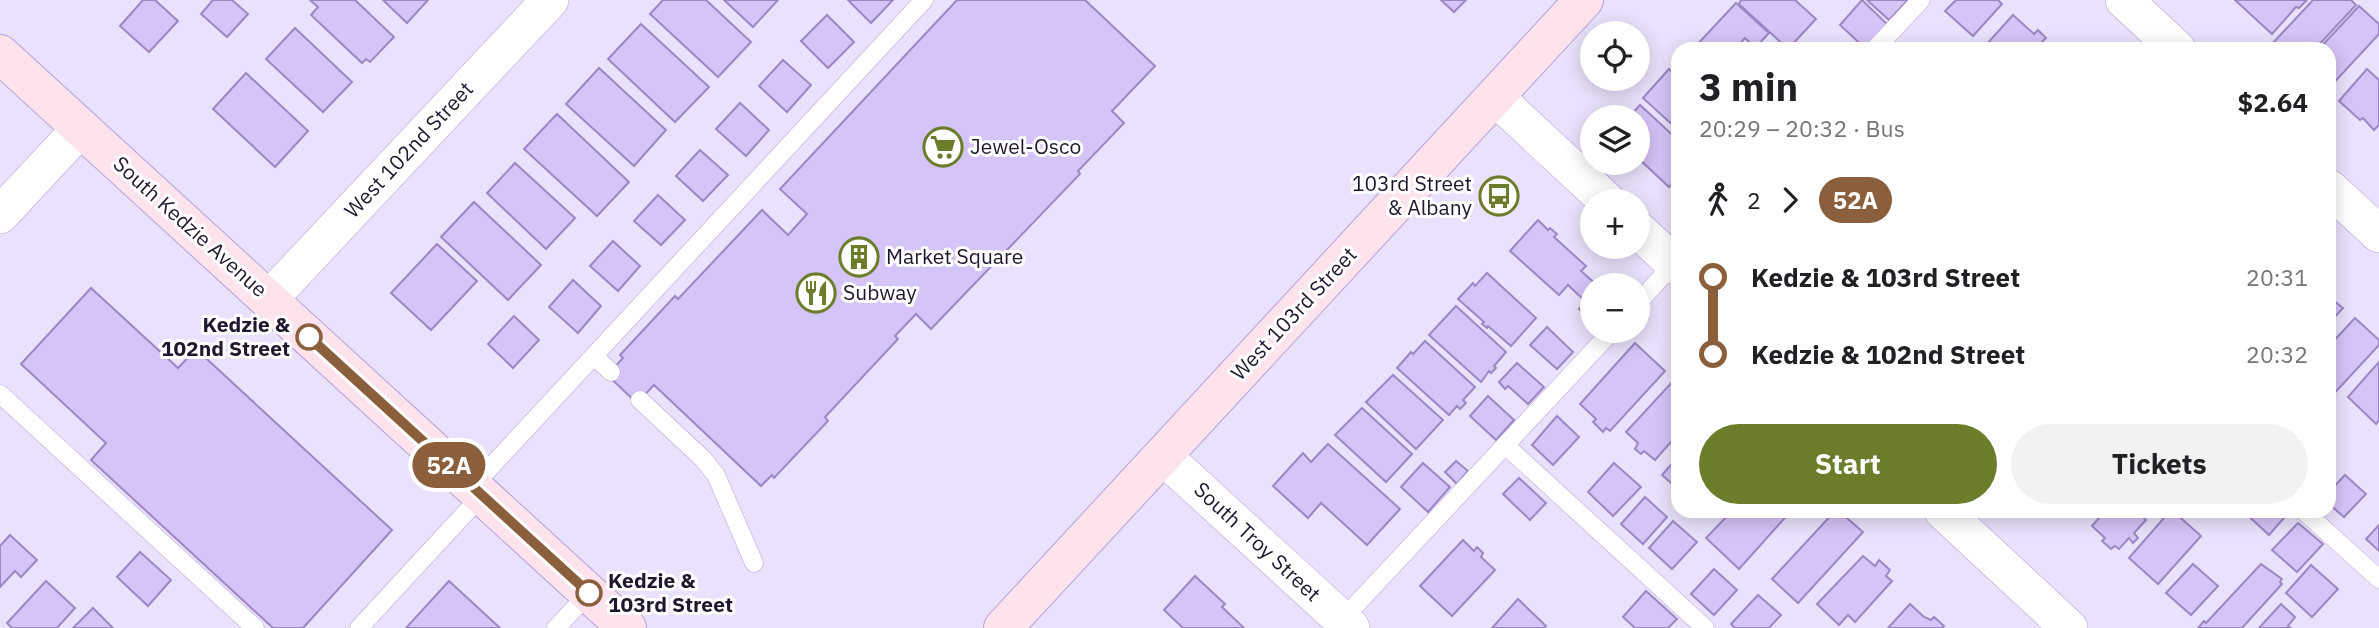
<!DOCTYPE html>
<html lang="en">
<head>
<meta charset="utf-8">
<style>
	:root { --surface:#fff; --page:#f2f2f2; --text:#202124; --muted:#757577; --accent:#6b7c2b }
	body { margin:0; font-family:"IBM Plex Sans",sans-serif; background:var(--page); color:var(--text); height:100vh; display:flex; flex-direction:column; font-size:26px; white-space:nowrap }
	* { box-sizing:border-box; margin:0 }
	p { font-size:23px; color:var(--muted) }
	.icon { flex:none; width:38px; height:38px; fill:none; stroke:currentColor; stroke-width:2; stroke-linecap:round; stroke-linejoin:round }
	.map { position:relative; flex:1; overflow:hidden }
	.sheet { position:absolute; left:1671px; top:42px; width:665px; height:476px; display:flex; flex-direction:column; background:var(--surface); border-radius:21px; box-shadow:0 4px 18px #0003 }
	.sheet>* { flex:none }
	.badge { padding:0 14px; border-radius:23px; font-size:24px; line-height:46px }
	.controls { position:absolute; left:1580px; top:21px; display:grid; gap:14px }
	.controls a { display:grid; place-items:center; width:70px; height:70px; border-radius:50%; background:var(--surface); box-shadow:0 4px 18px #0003; font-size:35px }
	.map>.badge { position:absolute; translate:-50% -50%; box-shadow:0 0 0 4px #fff }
	.legs { display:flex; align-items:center; gap:10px; height:77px; padding:0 28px; font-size:23px }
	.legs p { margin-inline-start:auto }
	.overview { display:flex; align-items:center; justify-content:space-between; height:119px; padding:0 28px }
	h1 { font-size:38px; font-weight:700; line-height:52px }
	.cta { display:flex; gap:14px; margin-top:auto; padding:14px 28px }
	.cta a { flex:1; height:80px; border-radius:42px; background:var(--accent); color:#fff; font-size:28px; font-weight:700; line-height:80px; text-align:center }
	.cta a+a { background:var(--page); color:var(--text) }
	ul { padding:0 28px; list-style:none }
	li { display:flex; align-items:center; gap:24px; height:77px; font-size:26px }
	li i { display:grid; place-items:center; width:10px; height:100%; margin:0 9px; background:currentColor }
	li i::after { content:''; width:18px; height:18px; margin:-9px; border:5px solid; border-radius:50%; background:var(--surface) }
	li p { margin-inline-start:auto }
	li:first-child i { background:linear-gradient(#0000 50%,currentColor 0) }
	li:last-child i { background:linear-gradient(currentColor 50%,#0000 0) }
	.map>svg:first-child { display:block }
</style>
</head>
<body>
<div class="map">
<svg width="2379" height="628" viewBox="0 0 2379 628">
	<rect width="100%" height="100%" fill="#eae2fc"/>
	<g fill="#d5c4f8" stroke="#9c86c4" stroke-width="2">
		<path d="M143 0H155L178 21 149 52 120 26Z"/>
		<path d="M213 0H232L248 14 227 37 201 14Z"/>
		<path d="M310 0H355L394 37 370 62 366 59 362 63 311 15 318 7Z"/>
		<path d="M383 0H428L407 23Z"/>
		<path d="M663 0H706L751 42 718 77 650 14Z"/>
		<path d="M724 0H778L753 27Z"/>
		<path d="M848 0H893L871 23Z"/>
		<path d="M957 0H1085L1155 66 1112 111 1124 123 1078 171 1080 174 931 329 916 314 895 336 898 339 825 417 828 421 774 478 772 475 761 486 654 385 637 403 607 375 623 358 620 355 675 296 678 299 762 210 788 235 807 214 780 189Z"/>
		<path d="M1441 0H1466L1454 12Z"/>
		<path d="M1741 0H1795L1816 19 1788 49 1739 4Z"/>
		<path d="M1862 0 1888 25 1866 49 1840 25Z"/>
		<path d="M1867 0H1908L1889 20Z"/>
		<path d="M1956 0H1998L2002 4 1973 36 1945 11Z"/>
		<path d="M2235 0H2307L2299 8 2296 7 2272 34Z"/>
		<path d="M2313 0H2351L2356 5 2315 49H2276L2271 45Z"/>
		<path d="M1736 3 1769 33 1755 48 1745 38 1735 49H1693Z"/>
		<path d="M2359 6 2379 24V34L2329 88V49H2319Z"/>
		<path d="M827 15 854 42 828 68 801 41Z"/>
		<path d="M2013 15 2034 34 2038 30 2046 38 2035 49H1987L1984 47Z"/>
		<path d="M641 24 709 87 675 122 608 59Z"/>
		<path d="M295 28 352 82 323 112 266 59Z"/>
		<path d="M783 60 811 85 787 112 759 86Z"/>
		<path d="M599 68 666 130 634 166 566 104Z"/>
		<path d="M1669 69 1678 77V130L1643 98Z"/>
		<path d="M2367 69 2379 80V125L2374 130 2363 118 2360 120 2339 101Z"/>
		<path d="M246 73 308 131 275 167 213 109Z"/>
		<path d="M740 103 769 130 746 156 716 129Z"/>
		<path d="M1640 105 1678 140V182L1676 180 1669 187 1638 158V117H1629Z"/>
		<path d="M557 114 629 182 597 216 524 149Z"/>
		<path d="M700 150 728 175 703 201 676 176Z"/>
		<path d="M515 163 575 218 546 249 487 193Z"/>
		<path d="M658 195 685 220 661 245 634 221Z"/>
		<path d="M474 202 541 265 508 300 441 237Z"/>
		<path d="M1538 220 1548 230 1550 228 1557 234 1554 237 1586 266 1581 271 1597 285H1592V321L1579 309 1586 302 1568 285 1559 295 1510 251Z"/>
		<path d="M613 241 640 266 618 291 590 266Z"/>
		<path d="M437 244 477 281 431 330 391 293Z"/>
		<path d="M1487 273 1536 318 1511 346 1488 326 1487 328 1482 324 1484 322 1458 299 1473 283 1475 286Z"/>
		<path d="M573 280 601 306 578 333 549 307Z"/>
		<path d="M91 288 178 368 196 349 392 530 303 628H273L91 460 106 443 21 364Z"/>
		<path d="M2333 300 2343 308 2329 323V301L2331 302Z"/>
		<path d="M1456 306 1506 352 1494 366 1496 368 1491 373 1489 371 1481 382 1429 335Z"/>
		<path d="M514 316 539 340 513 368 488 344Z"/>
		<path d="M2355 318 2379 340V345L2329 399V346Z"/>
		<path d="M1547 327 1573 352 1557 369 1530 345Z"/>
		<path d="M1425 341 1475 387 1463 400 1466 403 1460 409 1457 406 1449 415 1397 368 1411 352 1413 354Z"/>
		<path d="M1635 343 1665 371 1610 431 1606 428 1603 432 1593 422 1596 419 1580 404Z"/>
		<path d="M2379 362V420L2376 424 2348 397Z"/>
		<path d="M1517 363 1544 387 1528 404 1508 386 1505 389 1499 382Z"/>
		<path d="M1393 375 1443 420 1416 449 1366 402Z"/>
		<path d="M1674 380 1678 383V434L1655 460 1644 451 1641 454 1635 449 1638 443 1626 432Z"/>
		<path d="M1488 396 1514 420 1496 440 1470 416Z"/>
		<path d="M1362 408 1412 454 1386 482 1335 435Z"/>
		<path d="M1557 416 1579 437 1553 465 1532 445Z"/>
		<path d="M1328 444 1400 509 1367 545 1321 503 1308 518 1273 486 1303 453 1311 462Z"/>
		<path d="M1678 457V489L1662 475Z"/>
		<path d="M1456 461 1468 471 1457 484 1445 472Z"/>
		<path d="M1423 463 1450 487 1428 512 1401 487Z"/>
		<path d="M1614 463 1641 487 1613 516 1588 492Z"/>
		<path d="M2345 475 2366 494 2344 517 2329 504V492Z"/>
		<path d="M1519 478 1546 503 1530 520 1503 494Z"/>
		<path d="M1645 497 1667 517 1643 544 1621 524Z"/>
		<path d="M1732 511H1791L1739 569 1706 538Z"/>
		<path d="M1835 511H1839L1863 532 1798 603 1772 579Z"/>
		<path d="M2105 511H2136L2146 520 2134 533 2138 538 2133 543 2129 538 2119 549 2115 546 2111 549 2102 541 2105 538 2092 526Z"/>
		<path d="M2170 511H2173L2201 536 2158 584 2129 558Z"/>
		<path d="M2243 511H2290L2269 535Z"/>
		<path d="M1673 521 1697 542 1672 569 1649 548Z"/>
		<path d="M2298 523 2323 544 2297 572 2272 550Z"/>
		<path d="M2379 525V551L2366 539Z"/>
		<path d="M10 535 37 560 21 577 15 571 0 587V546Z"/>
		<path d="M1463 540 1474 551 1477 547 1483 553 1481 557 1495 570 1452 616 1420 586Z"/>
		<path d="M140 552 171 580 148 606 117 577Z"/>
		<path d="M1863 556 1875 566 1879 560 1890 570 1886 576 1892 581 1855 622 1848 615 1839 625 1817 604Z"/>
		<path d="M2193 564 2218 586 2191 615 2166 593Z"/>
		<path d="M2261 564 2282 579 2280 582 2282 584 2242 628H2198L2204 621 2206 623Z"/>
		<path d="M2311 565 2338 589 2312 617 2286 593Z"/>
		<path d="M1714 569 1737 590 1714 615 1691 594Z"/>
		<path d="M1195 576 1225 604 1222 607 1244 628H1183L1164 610Z"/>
		<path d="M46 581 75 608 57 628H12L7 623Z"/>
		<path d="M449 581 500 628H406Z"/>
		<path d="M1646 591 1677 619 1668 628H1635L1623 617Z"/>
		<path d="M1758 595 1781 615 1769 628H1735L1731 624Z"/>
		<path d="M1518 599 1546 626 1544 628H1492Z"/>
		<path d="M1910 604 1924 617 1931 620 1934 617 1944 626 1942 628H1888Z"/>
		<path d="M2281 604 2295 617 2288 626 2291 628H2259Z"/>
		<path d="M93 608 113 628H73Z"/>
	</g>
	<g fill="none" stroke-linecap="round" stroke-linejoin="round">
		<g stroke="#b59fde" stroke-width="19">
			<g id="service">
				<path d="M1875 49 1921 0"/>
				<path d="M1638 303 1676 261"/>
				<path d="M595 357 611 372"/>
				<path d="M0 394 255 628"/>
				<path d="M640 400 703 459 716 475 754 563"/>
				<path d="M1505 445 1705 628"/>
				<path d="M473 486 924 0"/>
				<path d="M2304 511 2379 579"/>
				<path d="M1339 623 1612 331"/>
				<path d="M359 628 482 495"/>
				<path d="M556 628 589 593"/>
			</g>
		</g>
		<g stroke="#b59fde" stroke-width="38">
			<g id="minor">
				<path d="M2124 0 2177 49"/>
				<path d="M1495 97 1607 201"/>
				<path d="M2329 188 2379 234"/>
				<path d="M0 215 81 128"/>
				<path d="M1638 230 1678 267"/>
				<path d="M269 299 550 0"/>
				<path d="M1163 456 1351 628"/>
				<path d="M1943 511 2069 628"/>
			</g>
		</g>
		<g stroke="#b59fde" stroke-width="40">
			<g id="secondary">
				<path d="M0 54 627 628"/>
				<path d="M1003 628 1584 0"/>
			</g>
		</g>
		<use href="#service" stroke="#fff" stroke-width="18"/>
		<use href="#minor" stroke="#fff" stroke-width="37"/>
		<use href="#secondary" stroke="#fde4ec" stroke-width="38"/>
	</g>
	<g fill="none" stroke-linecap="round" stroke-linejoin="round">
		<g stroke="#fff" stroke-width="16">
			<path id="line-1" d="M309 337 589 593"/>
		</g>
		<use href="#line-1" stroke="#8b5e3c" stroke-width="10"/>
	</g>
	<defs>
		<g id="supermarket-ring" transform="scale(2.0125)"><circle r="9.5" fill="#fff" stroke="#6b7c2b" stroke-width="1.5"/><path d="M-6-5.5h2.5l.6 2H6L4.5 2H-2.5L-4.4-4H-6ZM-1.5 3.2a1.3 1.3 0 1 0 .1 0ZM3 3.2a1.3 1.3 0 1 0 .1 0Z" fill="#6b7c2b"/></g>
		<g id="bus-ring" transform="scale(2.0125)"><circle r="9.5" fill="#fff" stroke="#6b7c2b" stroke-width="1.5"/><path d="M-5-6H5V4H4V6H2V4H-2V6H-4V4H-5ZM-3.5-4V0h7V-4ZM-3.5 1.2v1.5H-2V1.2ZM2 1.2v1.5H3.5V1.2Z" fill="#6b7c2b"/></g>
		<g id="building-ring" transform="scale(2.0125)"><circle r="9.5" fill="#fff" stroke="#6b7c2b" stroke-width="1.5"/><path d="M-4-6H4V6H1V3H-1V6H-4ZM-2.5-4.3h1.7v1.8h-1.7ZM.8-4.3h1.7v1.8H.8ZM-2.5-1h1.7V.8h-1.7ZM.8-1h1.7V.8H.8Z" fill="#6b7c2b"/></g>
		<g id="restaurant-ring" transform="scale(2.0125)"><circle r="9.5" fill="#fff" stroke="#6b7c2b" stroke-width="1.5"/><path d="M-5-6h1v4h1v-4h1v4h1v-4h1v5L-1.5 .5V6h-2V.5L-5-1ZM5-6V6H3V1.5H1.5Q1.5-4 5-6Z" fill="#6b7c2b"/></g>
	</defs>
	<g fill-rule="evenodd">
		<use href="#supermarket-ring" x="943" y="147"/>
		<use href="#bus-ring" x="1499" y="196"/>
		<use href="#building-ring" x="859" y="257"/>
		<use href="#restaurant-ring" x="816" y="293"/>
	</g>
	<g fill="#fff" stroke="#8b5e3c" stroke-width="3.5">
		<circle cx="309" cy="337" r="12"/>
		<circle cx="589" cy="593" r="12"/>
	</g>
	<g text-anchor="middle" stroke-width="6" stroke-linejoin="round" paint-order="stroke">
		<g font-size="21" fill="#20172f" stroke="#fff" text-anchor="start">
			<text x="970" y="154">Jewel-Osco</text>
			<text x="1472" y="191" text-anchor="end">103rd Street<tspan x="1472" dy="24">&amp; Albany</tspan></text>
			<text x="886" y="264">Market Square</text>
			<text x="843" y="300">Subway</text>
		</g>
		<g font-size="21" fill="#20172f" stroke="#fff">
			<text transform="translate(409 150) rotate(-47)" y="7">West 102nd Street</text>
			<text transform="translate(190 227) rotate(42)" y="7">South Kedzie Avenue</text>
			<text transform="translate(1294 314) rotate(-47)" y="7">West 103rd Street</text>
			<text transform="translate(1257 542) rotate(43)" y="7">South Troy Street</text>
		</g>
		<g font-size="21" font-weight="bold" fill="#20172f" stroke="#fff" text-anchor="end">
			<text x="290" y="332">Kedzie &amp;<tspan x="290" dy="24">102nd Street</tspan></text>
			<text x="608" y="588" text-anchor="start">Kedzie &amp;<tspan x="608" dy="24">103rd Street</tspan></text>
		</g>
	</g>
</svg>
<div class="controls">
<a><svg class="icon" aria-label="locate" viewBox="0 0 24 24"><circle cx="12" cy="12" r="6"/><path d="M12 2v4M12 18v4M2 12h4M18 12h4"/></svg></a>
<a><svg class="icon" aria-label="layers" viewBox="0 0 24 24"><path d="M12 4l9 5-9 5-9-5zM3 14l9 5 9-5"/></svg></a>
<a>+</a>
<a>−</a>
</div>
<b class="badge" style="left:449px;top:465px;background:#8b5e3c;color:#fff">52A</b>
<section class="sheet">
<div class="overview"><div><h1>3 min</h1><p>20:29 – 20:32 · Bus</p></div><b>$2.64</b></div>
<div class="legs"><svg class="icon" aria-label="walk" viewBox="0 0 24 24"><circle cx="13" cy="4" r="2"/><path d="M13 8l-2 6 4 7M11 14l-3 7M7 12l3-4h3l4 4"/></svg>2<svg class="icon" aria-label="forward" viewBox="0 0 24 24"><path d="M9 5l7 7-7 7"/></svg><b class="badge" style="background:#8b5e3c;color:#fff">52A</b></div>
<ul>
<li><i style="color:#8b5e3c"></i><b>Kedzie &amp; 103rd Street</b><p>20:31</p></li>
<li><i style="color:#8b5e3c"></i><b>Kedzie &amp; 102nd Street</b><p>20:32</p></li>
</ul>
<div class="cta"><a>Start</a><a>Tickets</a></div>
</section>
</div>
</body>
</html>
